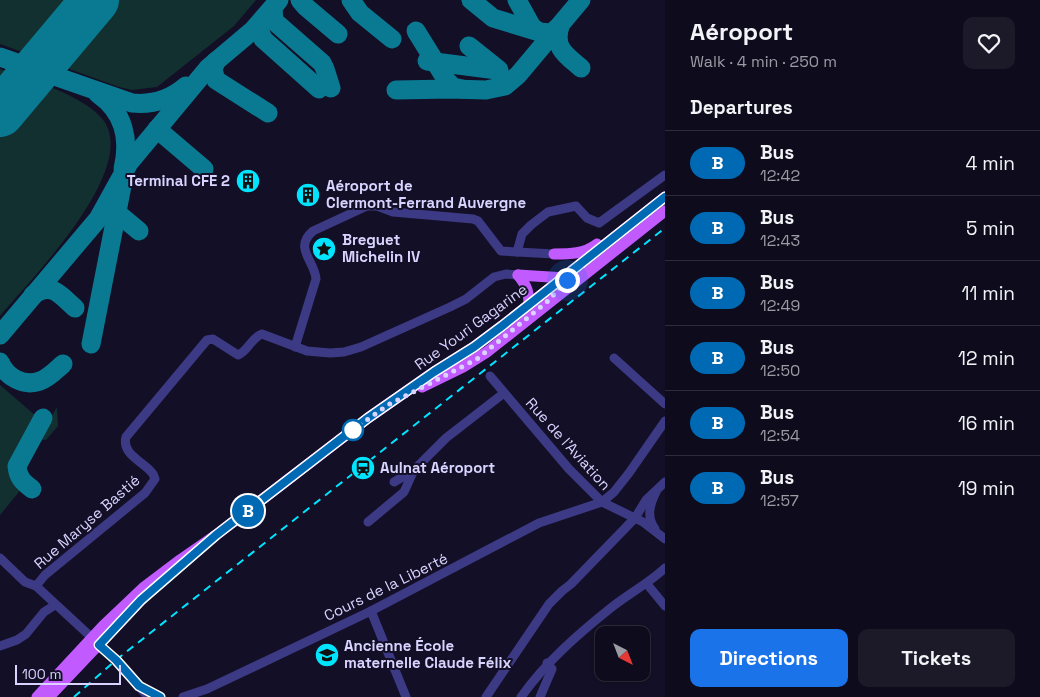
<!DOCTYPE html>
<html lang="en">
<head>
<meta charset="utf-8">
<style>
	:root { --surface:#0e0b1c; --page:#1c1929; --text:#f1f3f6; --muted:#9b9ba3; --line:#2e2b3b; --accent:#1a73e8 }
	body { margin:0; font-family:"Space Grotesk",sans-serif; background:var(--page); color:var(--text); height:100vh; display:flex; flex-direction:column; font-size:19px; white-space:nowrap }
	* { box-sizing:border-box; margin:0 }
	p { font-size:16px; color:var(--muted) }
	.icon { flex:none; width:28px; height:28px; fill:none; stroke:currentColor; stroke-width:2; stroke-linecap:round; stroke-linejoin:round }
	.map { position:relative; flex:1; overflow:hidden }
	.side { display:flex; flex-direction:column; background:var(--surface); width:375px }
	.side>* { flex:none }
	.badge { padding:0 10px; border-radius:16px; font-size:18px; line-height:32px }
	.needle { width:32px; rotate:138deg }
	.tools { position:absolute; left:595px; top:626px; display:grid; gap:10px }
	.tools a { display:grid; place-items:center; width:55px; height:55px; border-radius:10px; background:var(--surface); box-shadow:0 1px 4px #0004,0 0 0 1px var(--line); font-size:25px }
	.scale { position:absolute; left:15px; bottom:12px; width:106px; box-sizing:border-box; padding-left:5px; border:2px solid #d9d4ff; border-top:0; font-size:14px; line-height:18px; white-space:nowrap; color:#d9d4ff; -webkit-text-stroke:4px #130f26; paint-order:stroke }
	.you { position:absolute; width:25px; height:25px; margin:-12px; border:4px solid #fff; border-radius:50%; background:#1a73e8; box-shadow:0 0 0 8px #1a73e833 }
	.map>.badge { position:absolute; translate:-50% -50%; box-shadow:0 0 0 2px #fff }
	h2 { padding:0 25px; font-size:19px; line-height:45px }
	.round { display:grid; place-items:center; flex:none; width:52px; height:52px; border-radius:10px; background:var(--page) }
	.summary { display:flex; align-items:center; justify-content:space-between; height:85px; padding:0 25px }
	h1 { font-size:24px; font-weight:800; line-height:38px }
	.primary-button { display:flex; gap:10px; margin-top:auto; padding:10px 25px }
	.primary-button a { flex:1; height:58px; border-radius:10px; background:var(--accent); color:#fff; font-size:20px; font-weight:800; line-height:58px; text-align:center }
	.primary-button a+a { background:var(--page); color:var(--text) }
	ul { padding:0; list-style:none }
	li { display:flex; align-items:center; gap:15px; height:65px; padding:0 25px; border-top:1px solid var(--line) }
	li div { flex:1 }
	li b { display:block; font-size:19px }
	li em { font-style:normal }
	li .badge { min-width:55px; font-weight:700; text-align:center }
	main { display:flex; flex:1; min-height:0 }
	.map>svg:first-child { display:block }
</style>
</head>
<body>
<main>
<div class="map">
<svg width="665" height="697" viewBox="0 0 665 697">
	<rect width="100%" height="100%" fill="#130f26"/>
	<g fill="#12302f">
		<path d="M0 0H256L234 26 157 87 132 90 119 87 0 44Z"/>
		<path d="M0 69C30 80 85 95 104 121 138 171 31 279 0 316Z"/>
		<path d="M0 385 36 416C35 442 0 462 22 488L0 515Z"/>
		<path d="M57 407 58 426 46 440 38 439Z"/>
	</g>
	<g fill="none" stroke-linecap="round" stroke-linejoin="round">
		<g stroke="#0a7a92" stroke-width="19">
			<path d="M300 0 306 7 338 34"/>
			<path d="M351 0 360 13 392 39"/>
			<path d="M471 0 493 18 539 32 551 33 560 26"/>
			<path d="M517 0 532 27 539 32"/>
			<path d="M276 3 273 9 274 21 322 63 325 69 331 88"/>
			<path d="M264 18 259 29 263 39 319 89"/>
			<path d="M560 26C553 48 566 55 581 68"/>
			<path d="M416 31 447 81 453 87 462 89"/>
			<path d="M469 46 499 70"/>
			<path d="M0 57 132 103C153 105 170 100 186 86"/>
			<path d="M216 61 213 70 216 80 268 113"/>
			<path d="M427 61 497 70"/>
			<path d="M396 90 451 89 486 90 505 86 518 75 581 0"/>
			<path d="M98 94C124 112 130 140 123 169"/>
			<path d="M157 129 204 169"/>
			<path d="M111 204 115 211 139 231"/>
			<path d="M33 295C52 281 61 296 75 308"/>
			<path d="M0 335 98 219 129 163 208 68 253 30 279 0"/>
			<path d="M91 344 122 186"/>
			<path d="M0 362C6 377 24 387 40 381 49 378 56 370 63 364"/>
			<path d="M32 489C23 482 18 478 17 466L43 418"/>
		</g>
		<path stroke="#0a7a92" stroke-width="48" d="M0 113 95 0"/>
		<g stroke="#3d3a85" stroke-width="9">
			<path d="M517 252 522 234 531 225 548 212 576 206 587 218 599 223 665 175"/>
			<path d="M295 347 316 279C315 261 293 248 313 231L367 206H377L393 212 473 219 478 221 501 251 554 254"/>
			<path d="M614 358 665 404"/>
			<path d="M490 376 569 469 602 502 643 522 665 539"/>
			<path d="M394 482 413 471"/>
			<path d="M368 522 404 492 414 470 446 438 504 393"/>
			<path d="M655 529C646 517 650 504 656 492"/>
			<path d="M0 558 25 582 36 586 116 660 148 697"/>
			<path d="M647 584 665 606"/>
			<path d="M36 586 45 575 145 493 155 479 153 474C145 462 121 455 126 437L207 340 213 339 238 355C248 351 251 338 262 334L307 351 330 353 344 352 361 347 450 307 466 299 494 277 506 274 518 275"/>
			<path d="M371 611 406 697"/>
			<path d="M0 646 17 640 26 634 44 612 55 605"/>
			<path d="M143 688 160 697"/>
			<path d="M183 697 207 689 371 611 539 523 602 502 614 492 629 473 665 421"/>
			<path d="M486 697 549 604 562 591 571 584 635 518 646 500 665 482"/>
			<path d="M521 697C546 662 578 634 612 607 630 593 649 583 665 568"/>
			<path d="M540 697 552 669 547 663"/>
		</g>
		<g stroke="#c25bff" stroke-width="11">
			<path d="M554 254C570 254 584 254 597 244"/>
			<path d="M518 275 566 278"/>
			<path d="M518 275C527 286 529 292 529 305"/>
			<path d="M422 387 463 367 487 352 665 211"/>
			<path d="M37 697 103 626 143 588 180 560 216 535 368 418 434 372 474 347 502 326 665 197"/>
			<path d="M49 697 142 599"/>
		</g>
		<path stroke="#00e5ff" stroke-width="2" stroke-dasharray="8 6" stroke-linecap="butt" d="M74 697 116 660 665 228"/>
	</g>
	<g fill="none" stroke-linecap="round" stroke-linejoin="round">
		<g stroke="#fff" stroke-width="11">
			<path id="line" d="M160 697 139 686 116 660 99 645 141 600 216 535 368 418 434 372 474 347 502 326 665 197"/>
		</g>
		<use href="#line" stroke="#0069b4" stroke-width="8"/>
		<path stroke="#d9d4ff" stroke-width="5" stroke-dasharray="0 9" d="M353 430 388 405 477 359 548 301 567 280"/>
	</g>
	<defs>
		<g id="building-disc" transform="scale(1.25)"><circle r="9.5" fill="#00e5ff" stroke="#130f26"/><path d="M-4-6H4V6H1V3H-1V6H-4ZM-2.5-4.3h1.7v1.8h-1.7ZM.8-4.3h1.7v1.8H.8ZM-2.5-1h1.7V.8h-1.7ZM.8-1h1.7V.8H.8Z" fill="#111"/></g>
		<g id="sight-disc" transform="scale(1.25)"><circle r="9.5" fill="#00e5ff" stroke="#130f26"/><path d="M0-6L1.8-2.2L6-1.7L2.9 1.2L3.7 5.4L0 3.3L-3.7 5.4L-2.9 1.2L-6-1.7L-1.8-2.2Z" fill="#111"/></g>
		<g id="station-disc" transform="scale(1.25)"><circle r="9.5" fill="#00e5ff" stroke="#130f26"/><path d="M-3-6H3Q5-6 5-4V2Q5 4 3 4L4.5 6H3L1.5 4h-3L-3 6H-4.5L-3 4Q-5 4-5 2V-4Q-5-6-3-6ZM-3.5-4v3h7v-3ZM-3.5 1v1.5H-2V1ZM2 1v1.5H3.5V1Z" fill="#111"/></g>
		<g id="school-disc" transform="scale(1.25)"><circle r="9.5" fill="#00e5ff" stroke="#130f26"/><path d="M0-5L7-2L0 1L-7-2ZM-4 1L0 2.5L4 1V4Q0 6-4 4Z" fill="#111"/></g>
	</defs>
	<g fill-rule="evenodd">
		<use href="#building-disc" x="248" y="181"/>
		<use href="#building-disc" x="308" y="195"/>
		<use href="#sight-disc" x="324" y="249"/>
		<use href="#station-disc" x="363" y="468"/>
		<use href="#school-disc" x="327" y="655"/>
	</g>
	<circle fill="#fff" stroke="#0069b4" stroke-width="2.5" cx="353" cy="430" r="10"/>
	<g text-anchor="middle" stroke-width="4" stroke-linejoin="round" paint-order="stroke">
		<g font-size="15" font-weight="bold" fill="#d9d4ff" stroke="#130f26" text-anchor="start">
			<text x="230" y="186" text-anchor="end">Terminal CFE 2</text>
			<text x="326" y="191">Aéroport de<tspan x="326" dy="17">Clermont-Ferrand Auvergne</tspan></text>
			<text x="342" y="245">Breguet<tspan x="342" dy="17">Michelin IV</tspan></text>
			<text x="380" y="473">Aulnat Aéroport</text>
			<text x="344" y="651">Ancienne École<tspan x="344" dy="17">maternelle Claude Félix</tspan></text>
		</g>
		<g font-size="15" fill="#d9d4ff" stroke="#130f26">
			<text transform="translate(471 327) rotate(-36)" y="5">Rue Youri Gagarine</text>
			<text transform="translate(568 444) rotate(48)" y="5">Rue de l'Aviation</text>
			<text transform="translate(87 522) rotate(-41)" y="5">Rue Maryse Bastié</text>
			<text transform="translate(386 587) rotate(-26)" y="5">Cours de la Liberté</text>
		</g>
	</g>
</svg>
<div class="tools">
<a><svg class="needle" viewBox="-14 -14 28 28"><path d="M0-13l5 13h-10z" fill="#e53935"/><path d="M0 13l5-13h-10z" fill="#9b9ba3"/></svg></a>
</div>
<div class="scale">100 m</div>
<div class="you" style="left:567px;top:280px"></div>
<b class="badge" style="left:248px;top:511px;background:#0069b4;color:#fff">B</b>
</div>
<section class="side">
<div class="summary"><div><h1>Aéroport</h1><p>Walk · 4 min · 250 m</p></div><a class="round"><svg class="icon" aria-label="heart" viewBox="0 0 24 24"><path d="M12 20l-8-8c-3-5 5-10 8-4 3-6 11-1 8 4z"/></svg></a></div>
<h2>Departures</h2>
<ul>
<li><span class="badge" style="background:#0069b4;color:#fff">B</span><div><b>Bus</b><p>12:42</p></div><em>4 min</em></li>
<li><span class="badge" style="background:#0069b4;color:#fff">B</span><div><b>Bus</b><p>12:43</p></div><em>5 min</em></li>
<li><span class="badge" style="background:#0069b4;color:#fff">B</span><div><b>Bus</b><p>12:49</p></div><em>11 min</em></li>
<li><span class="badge" style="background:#0069b4;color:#fff">B</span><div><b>Bus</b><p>12:50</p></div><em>12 min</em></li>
<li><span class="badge" style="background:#0069b4;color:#fff">B</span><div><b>Bus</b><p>12:54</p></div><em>16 min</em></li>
<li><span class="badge" style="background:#0069b4;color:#fff">B</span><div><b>Bus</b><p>12:57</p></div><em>19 min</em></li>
</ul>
<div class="primary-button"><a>Directions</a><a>Tickets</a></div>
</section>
</main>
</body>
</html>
